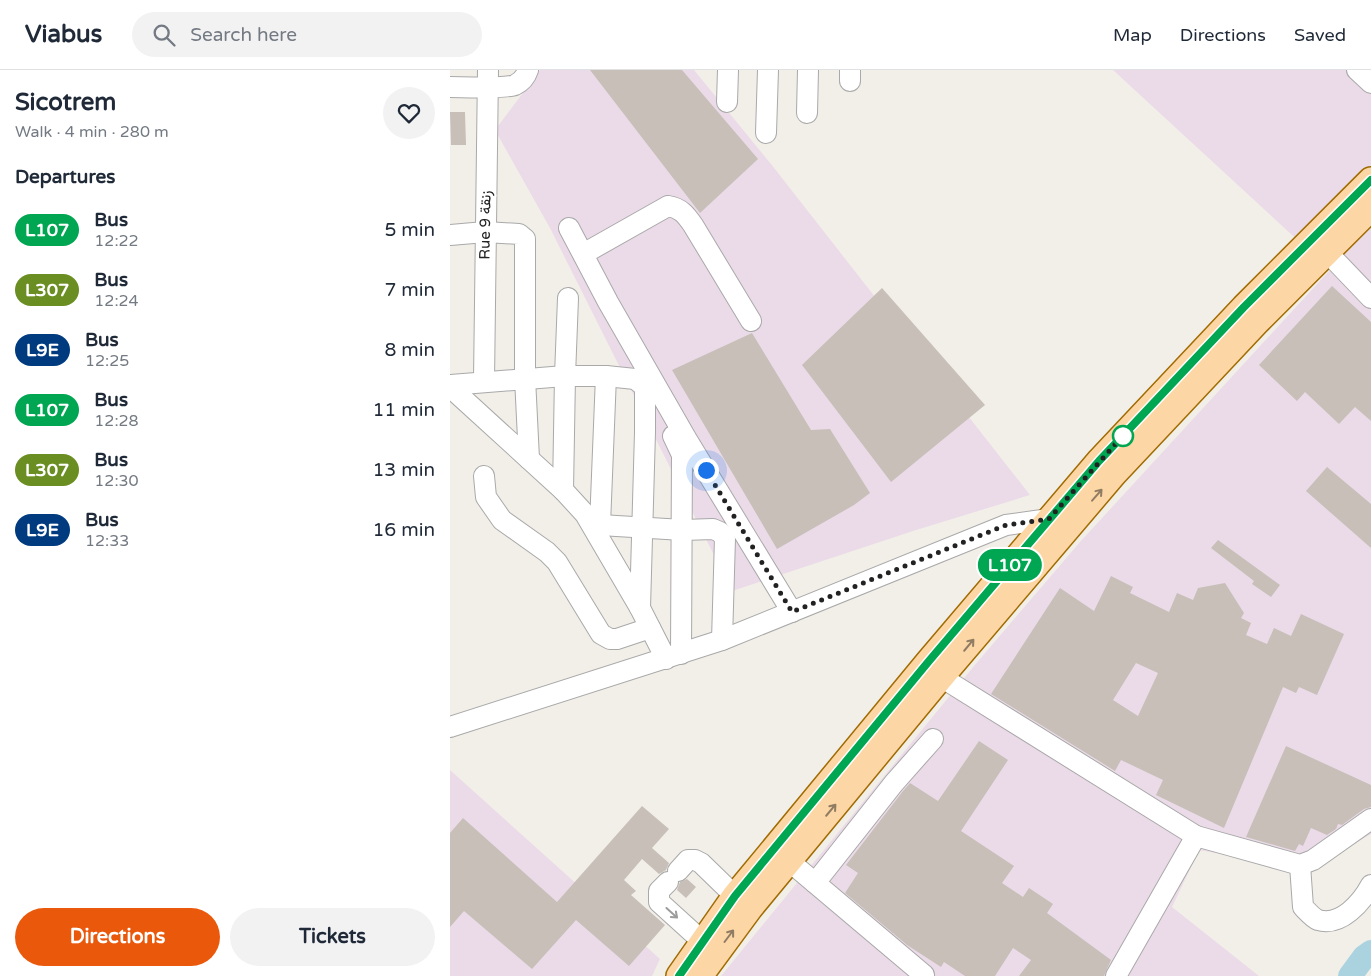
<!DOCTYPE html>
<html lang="en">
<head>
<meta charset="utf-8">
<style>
	:root { --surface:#fff; --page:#f2f2f3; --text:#1f2937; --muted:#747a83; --line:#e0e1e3; --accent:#ea580c }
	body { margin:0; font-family:"Varela Round",Vazirmatn,sans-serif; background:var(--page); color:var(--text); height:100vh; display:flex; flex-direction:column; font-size:19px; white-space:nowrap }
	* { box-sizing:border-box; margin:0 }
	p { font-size:16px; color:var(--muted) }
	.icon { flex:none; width:28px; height:28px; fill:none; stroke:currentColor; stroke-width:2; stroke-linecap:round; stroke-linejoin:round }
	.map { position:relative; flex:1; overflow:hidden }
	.details { display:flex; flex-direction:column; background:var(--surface); width:450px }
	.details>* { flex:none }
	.badge { padding:0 10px; border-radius:16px; font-size:18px; line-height:32px }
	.you { position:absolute; width:25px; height:25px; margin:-12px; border:4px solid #fff; border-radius:50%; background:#1a73e8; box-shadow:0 0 0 8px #1a73e833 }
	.map>.badge { position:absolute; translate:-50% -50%; box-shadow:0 0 0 2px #fff }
	h2 { padding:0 15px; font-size:19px; line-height:45px }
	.round { display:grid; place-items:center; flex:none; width:52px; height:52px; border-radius:26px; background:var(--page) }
	.head { display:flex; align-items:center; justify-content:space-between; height:85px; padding:0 15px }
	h1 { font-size:24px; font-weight:800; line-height:38px }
	.cta { display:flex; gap:10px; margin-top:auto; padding:10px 15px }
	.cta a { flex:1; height:58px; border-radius:30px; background:var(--accent); color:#fff; font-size:20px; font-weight:800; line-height:58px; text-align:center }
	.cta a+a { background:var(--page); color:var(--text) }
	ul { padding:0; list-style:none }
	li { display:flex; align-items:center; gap:15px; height:60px; padding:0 15px }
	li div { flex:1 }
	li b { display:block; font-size:19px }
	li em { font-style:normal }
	li .badge { min-width:55px; font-weight:700; text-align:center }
	header { display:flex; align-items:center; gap:30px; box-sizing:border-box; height:70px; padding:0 25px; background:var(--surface); border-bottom:1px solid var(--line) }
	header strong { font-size:24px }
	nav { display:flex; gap:28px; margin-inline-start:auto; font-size:18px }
	.search { width:350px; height:45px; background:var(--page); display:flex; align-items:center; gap:12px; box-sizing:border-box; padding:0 18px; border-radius:28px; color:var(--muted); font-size:19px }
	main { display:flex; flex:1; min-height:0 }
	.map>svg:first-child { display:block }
</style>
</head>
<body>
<header>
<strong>Viabus</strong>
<div class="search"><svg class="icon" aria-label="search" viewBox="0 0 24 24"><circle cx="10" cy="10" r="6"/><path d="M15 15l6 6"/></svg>Search here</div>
<nav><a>Map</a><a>Directions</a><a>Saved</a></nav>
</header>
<main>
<section class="details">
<div class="head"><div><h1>Sicotrem</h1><p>Walk · 4 min · 280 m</p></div><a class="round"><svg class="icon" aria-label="heart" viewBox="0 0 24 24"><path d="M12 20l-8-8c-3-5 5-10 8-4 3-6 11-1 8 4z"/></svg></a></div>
<h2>Departures</h2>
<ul>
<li><span class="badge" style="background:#00a651;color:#fff">L107</span><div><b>Bus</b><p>12:22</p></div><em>5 min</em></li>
<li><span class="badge" style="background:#6b8e23;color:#fff">L307</span><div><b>Bus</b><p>12:24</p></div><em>7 min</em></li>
<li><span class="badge" style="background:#003b80;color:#fff">L9E</span><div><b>Bus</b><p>12:25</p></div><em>8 min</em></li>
<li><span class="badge" style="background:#00a651;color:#fff">L107</span><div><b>Bus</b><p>12:28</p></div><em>11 min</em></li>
<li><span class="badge" style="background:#6b8e23;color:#fff">L307</span><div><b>Bus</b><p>12:30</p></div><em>13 min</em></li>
<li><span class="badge" style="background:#003b80;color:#fff">L9E</span><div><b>Bus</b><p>12:33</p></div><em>16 min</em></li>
</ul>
<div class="cta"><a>Directions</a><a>Tickets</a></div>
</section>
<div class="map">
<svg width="921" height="906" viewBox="0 0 921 906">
	<rect width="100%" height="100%" fill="#f2efe9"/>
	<g fill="#ebdbe8">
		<path d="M90 0H244L321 94 580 425 463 461 282 521 100 158 45 60Z"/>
		<path d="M663 0H921V764L860 800 749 780 722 837 809 906H271L524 596 630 472 880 200Z"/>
		<path d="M0 700 210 889 202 906H0Z"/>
	</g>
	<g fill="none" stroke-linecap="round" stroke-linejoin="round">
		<path stroke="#aad3df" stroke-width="24" d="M900 906 914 887 921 882"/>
	</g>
	<g fill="#c7bfb8" fill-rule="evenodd">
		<path d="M140 0H232L308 89 250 143Z"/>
		<path d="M0 42H15L16 75H1Z"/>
		<path d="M882 216 921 252V351L905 337 889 354 855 322 847 331 809 295Z"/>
		<path d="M432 218 535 335 441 412 352 295Z"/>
		<path d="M302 263 361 360 380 359 420 423 404 435 327 479 222 300Z"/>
		<path d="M877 397 921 434V478L856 421Z"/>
		<path d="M768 470 830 515 821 527 802 514 804 511 761 478Z"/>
		<path d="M661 506 683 517 680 523 719 542 727 523 743 530 748 518 775 513 794 543 791 548 801 553 796 565 817 574 824 558 841 566 851 544 894 564 867 625 849 617 846 623 833 617 774 758 706 725 713 710 671 690 665 701 541 624 610 518 644 541ZM686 593 708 603 688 646 663 630Z"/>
		<path d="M529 671 558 690 511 761 564 796 552 813 573 827 579 818 603 834 597 843 661 890 654 906H569L581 890 563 878 545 906H515L494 892 491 897 457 875 395 823 408 803 396 795 453 721 460 713 488 731Z"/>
		<path d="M836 676 921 715V737L914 739 892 755 888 754 886 759 877 765 861 758 853 776 849 774 845 781 796 767Z"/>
		<path d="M192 736 219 759 202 778 219 793 216 800 209 804 192 789 174 810 186 821 181 825 215 855 179 896 126 850 82 899 14 841 0 857V763L13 748 107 832Z"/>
		<path d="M237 809 246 817 236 828 227 820 230 812Z"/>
	</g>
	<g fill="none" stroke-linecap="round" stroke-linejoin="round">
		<g stroke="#a9a9a9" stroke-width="22">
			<g id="minor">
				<path d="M400 0V11"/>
				<path d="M907 0 921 13"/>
				<path d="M0 17C13 17 55 19 65 15 71 12 76 6 78 0"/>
				<path d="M277 32 278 0"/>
				<path d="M357 43 358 0"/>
				<path d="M316 63 318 0"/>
				<path d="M119 158 158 232 236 368 342 542"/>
				<path d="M0 165 35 162 69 164 75 169V308L79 389"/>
				<path d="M877 182 921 228"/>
				<path d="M133 184 218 136C231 138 236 145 243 155L301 251"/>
				<path d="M34 311 38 0"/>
				<path d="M0 315 115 306H156L185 309 195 317V362L190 538"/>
				<path d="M0 317 113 420 135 444 190 538 216 589"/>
				<path d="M223 366 232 385 231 584"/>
				<path d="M34 406 36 427 52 450 97 482 107 492 151 564 160 569H167L200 558"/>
				<path d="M113 420 115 306 118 228"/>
				<path d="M141 453 150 455 233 460 263 459 270 462 275 468 272 570"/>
				<path d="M150 455 156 306"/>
				<path d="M491 607 746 766 666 906"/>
				<path d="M0 657 272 570 556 455 599 449 607 450"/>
				<path d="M746 766 850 795 863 790 921 749"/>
				<path d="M339 791 474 905"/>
				<path d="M850 795 853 837C857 841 863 848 868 850 891 857 912 832 921 815"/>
				<path d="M228 801 238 790H245L251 793 285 826"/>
				<path d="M218 812 209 821V832L252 871"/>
				<path d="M365 813 444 713 483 669"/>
			</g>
		</g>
		<g stroke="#a06b00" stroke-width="28">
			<g id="major">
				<path d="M229 906 285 826 479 591 649 391 794 237 921 110"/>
				<path d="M250 906 300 838 491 607 664 404 808 251 921 138"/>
			</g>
		</g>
		<use href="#minor" stroke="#fff" stroke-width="20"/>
		<use href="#major" stroke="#fcd6a4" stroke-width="25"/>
	</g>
	<defs><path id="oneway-shaft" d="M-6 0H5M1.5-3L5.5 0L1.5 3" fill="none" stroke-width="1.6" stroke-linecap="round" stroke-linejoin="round" transform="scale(1.25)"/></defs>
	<g stroke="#8f7c63">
		<use href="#oneway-shaft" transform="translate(647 425) rotate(-49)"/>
		<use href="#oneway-shaft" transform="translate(519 575) rotate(-50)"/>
		<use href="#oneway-shaft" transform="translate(381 740) rotate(-50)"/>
		<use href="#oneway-shaft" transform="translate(279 866) rotate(-53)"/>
	</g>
	<use stroke="#9c9c9c" href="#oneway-shaft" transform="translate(222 843) rotate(42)"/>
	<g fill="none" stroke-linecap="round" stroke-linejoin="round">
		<g stroke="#fff" stroke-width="11">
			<path id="line" d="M229 906 285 826 479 591 649 391 794 237 921 110"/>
		</g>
		<use href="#line" stroke="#00a651" stroke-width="8"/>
		<path stroke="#222" stroke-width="5" stroke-dasharray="0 9" d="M256 400 342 542 556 455 599 449 675 363 673 366"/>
	</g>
	<circle fill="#fff" stroke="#00a651" stroke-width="2.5" cx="673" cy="366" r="10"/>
	<g text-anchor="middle" stroke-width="4" stroke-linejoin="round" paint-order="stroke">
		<g font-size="15" fill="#222" stroke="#fff">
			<text transform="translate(35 155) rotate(-89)" y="5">Rue 9 زنقة</text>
		</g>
	</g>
</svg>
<div class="you" style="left:256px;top:400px"></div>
<b class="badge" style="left:560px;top:495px;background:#00a651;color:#fff">L107</b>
</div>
</main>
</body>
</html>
